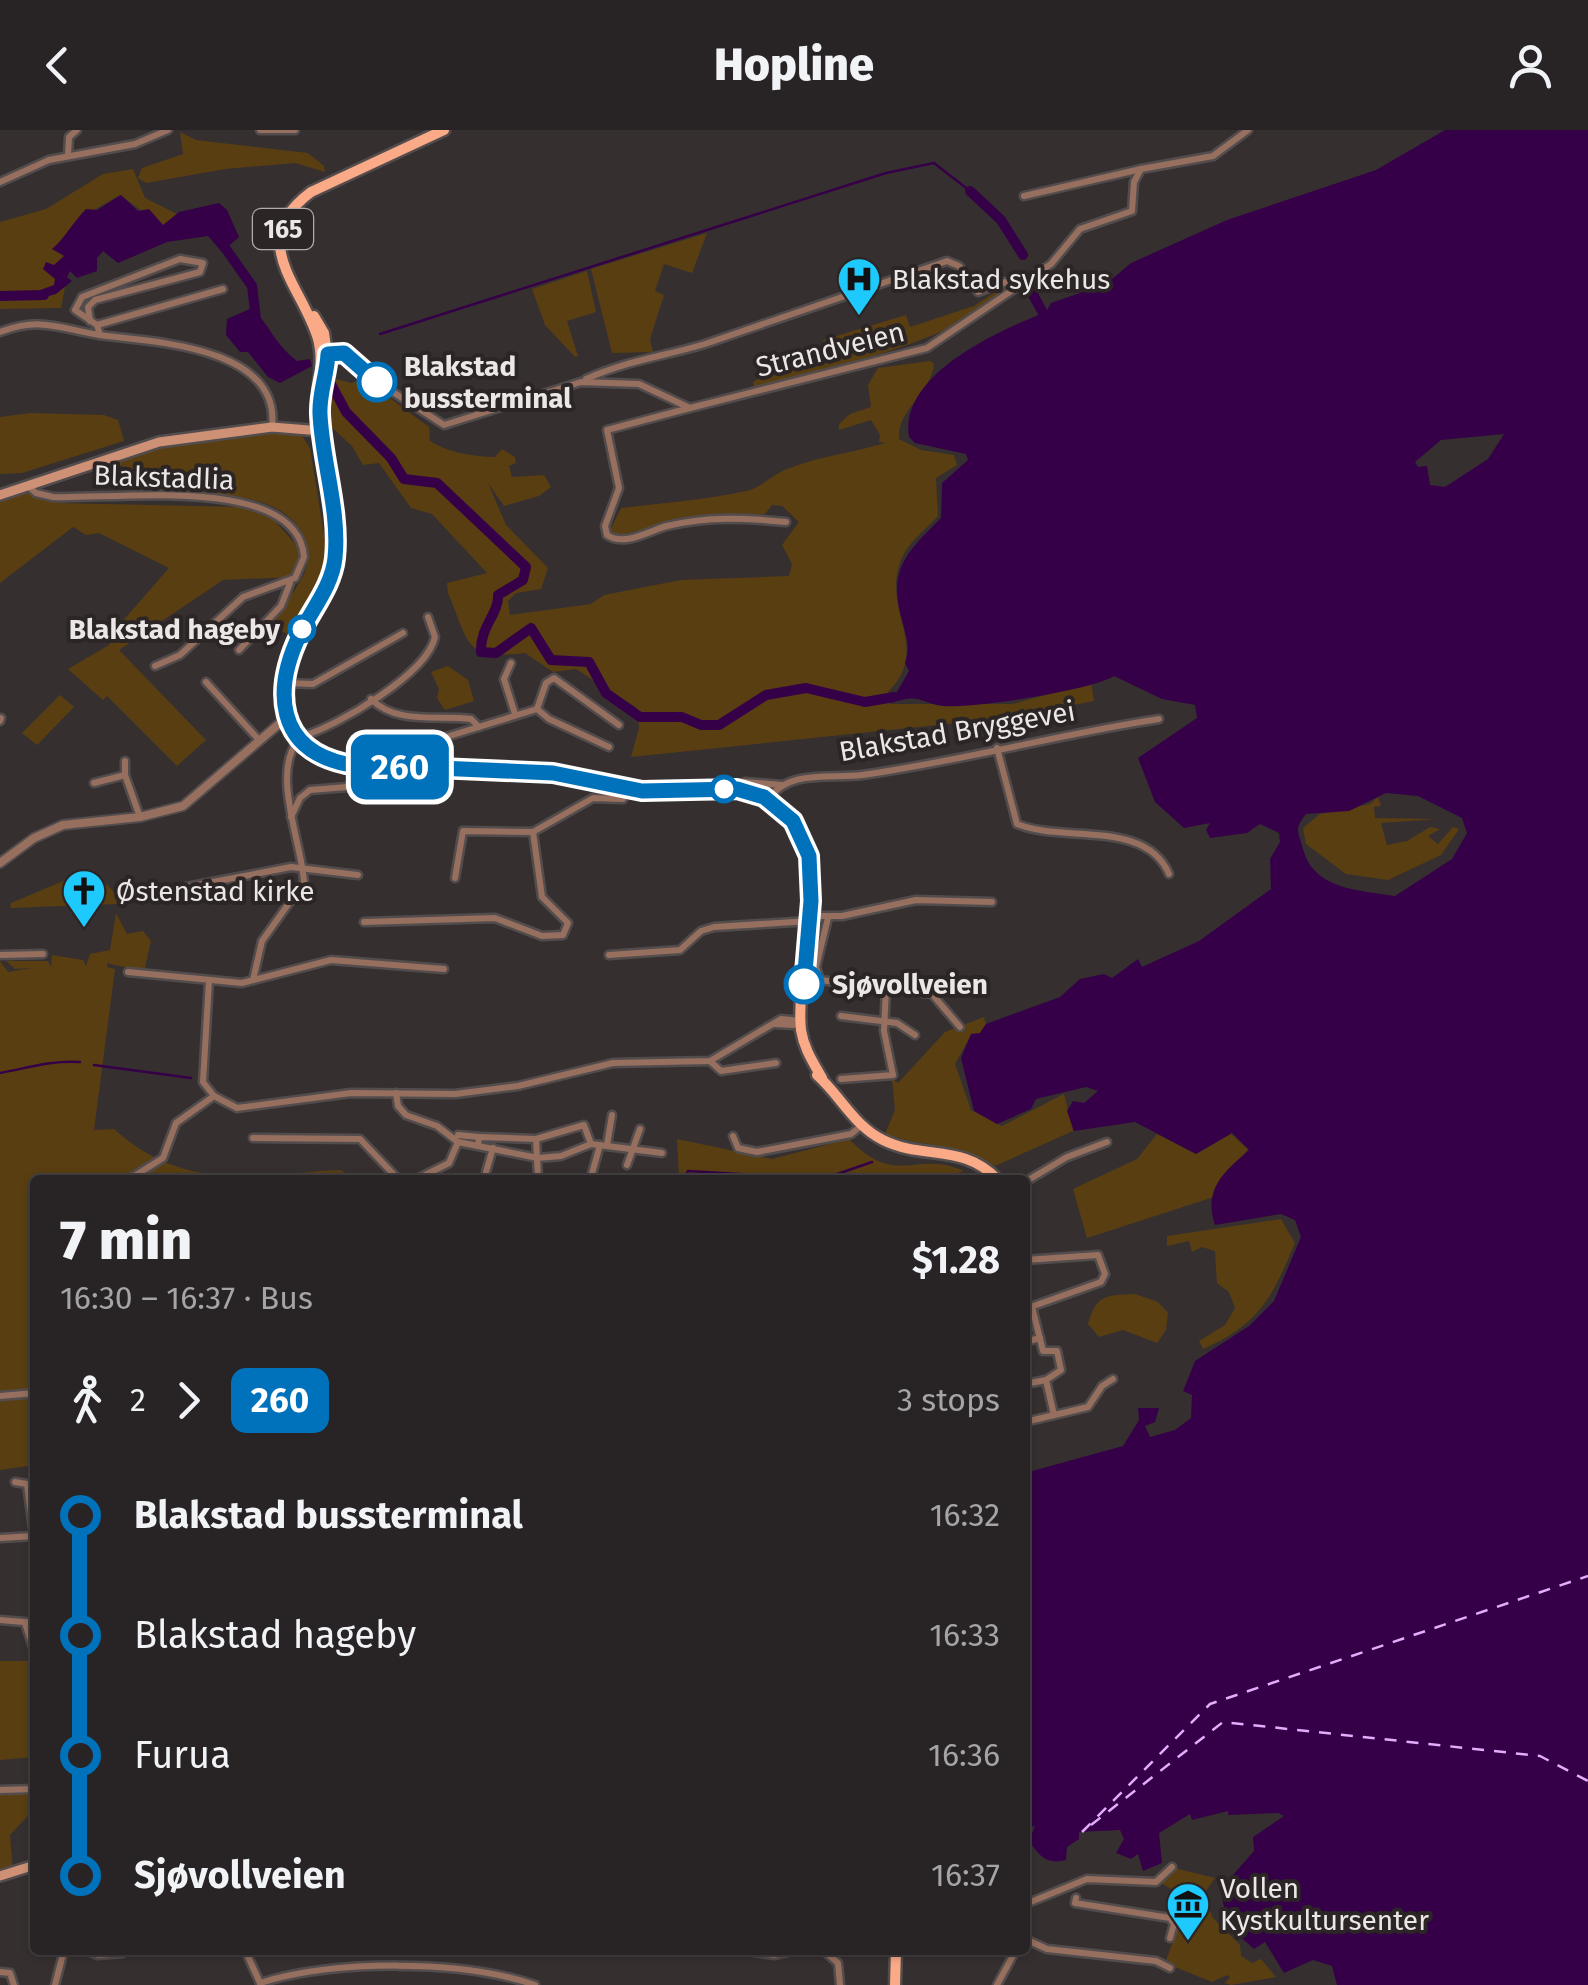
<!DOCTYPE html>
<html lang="en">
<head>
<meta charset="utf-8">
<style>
	:root { --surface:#282324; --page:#302b2c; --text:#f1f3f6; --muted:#a5a4a6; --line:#444041 }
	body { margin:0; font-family:"Fira Sans",sans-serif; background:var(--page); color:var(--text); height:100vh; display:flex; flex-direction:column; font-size:38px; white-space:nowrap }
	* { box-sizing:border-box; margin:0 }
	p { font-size:32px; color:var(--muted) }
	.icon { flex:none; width:55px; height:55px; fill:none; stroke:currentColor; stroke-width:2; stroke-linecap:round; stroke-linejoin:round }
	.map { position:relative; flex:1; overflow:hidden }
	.sheet { position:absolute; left:30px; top:1045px; width:1000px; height:780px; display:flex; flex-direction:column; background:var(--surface); border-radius:10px; box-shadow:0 2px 8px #0004,0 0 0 2px var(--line) }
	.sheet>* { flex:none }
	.badge { padding:0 20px; border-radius:15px; font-size:35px; line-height:65px }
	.map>.badge { position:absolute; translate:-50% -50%; box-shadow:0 0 0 5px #fff }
	.legs { display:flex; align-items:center; gap:15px; height:110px; padding:0 30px; font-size:32px }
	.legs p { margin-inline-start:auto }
	.head { display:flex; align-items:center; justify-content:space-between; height:170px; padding:0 30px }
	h1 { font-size:55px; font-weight:800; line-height:75px }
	ul { padding:0 30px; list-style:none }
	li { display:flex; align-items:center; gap:35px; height:120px; font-size:38px }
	li i { display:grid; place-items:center; width:15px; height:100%; margin:0 12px; background:currentColor }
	li i::after { content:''; width:25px; height:25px; margin:-12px; border:8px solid; border-radius:50%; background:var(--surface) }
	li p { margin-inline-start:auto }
	li:first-child i { background:linear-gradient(#0000 50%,currentColor 0) }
	li:last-child i { background:linear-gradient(currentColor 50%,#0000 0) }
	header { display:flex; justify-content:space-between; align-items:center; height:130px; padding:0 30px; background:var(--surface); font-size:45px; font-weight:800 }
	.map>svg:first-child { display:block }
</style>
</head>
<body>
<header><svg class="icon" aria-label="back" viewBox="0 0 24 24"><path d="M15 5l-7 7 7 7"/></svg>Hopline<svg class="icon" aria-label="person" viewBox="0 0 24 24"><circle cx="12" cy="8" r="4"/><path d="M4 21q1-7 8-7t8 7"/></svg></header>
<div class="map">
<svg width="1588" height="1855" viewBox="0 0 1588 1855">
	<rect width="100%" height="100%" fill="#362f30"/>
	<g fill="#593e12">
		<path d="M180 2 196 10 308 23 324 36 325 42 295 33 225 39 146 53 138 48 142 38 183 24Z"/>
		<path d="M133 39 145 68 177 84 168 100 120 65 78 89 61 178 0 179V92L46 79 103 44Z"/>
		<path d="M707 103 692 143 664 134 655 161 664 165 650 209 653 222 612 223 591 139Z"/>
		<path d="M587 141 596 182 567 191 578 226 575 227 545 195 532 159Z"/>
		<path d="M1007 154C991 203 805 245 754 258L753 252 785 231 824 222 823 210 906 185 910 197 974 176Z"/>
		<path d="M930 231 934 234C931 264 897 279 899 309L921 320 954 325 957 335 936 348 938 386C927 398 908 413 902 428 879 478 933 518 888 562L890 574H1012L1091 553 1094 571 1015 587 631 627 639 598 637 578 576 539 553 542 525 523C464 530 470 515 448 463L447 453 487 443 432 384 411 378 379 333 363 335 352 316 327 293 328 265 336 249 351 253 364 249 429 297 430 311C447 322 474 327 495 327L502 319 515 327 516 333 509 336 512 347 544 345 551 357 539 366 504 376 488 353 506 395 548 438 541 459 516 463 508 471 510 485 591 474 604 465 681 450 789 446 792 434 782 415 799 392 782 376 772 375 765 384 702 385 616 406 610 400 621 378C662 373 705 370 746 361 761 358 773 344 787 339 820 326 852 323 885 313L879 312 880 305 871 290 839 300V294L850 284 871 277 868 255 878 238Z"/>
		<path d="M30 283 104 285 118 290 124 311 22 343 0 344V287Z"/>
		<path d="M279 301 302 306 310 318 328 429 289 505 276 498 273 490C285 472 311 445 308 422 298 352 189 364 140 365L123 336 105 335 153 316Z"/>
		<path d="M24 361 58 373 242 377 273 389 300 419V435L292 447 223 450 119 520 206 610 177 636 107 566 103 570 68 539 109 515 121 493 169 438 99 403 86 405 73 397 0 453V369Z"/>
		<path d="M448 536 468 550 474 571 445 580 437 568 439 559 431 542Z"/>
		<path d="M60 565 74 577 37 615 22 603Z"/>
		<path d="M1378 667 1381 676 1374 677 1375 688 1437 689 1381 693 1387 715 1407 711 1430 697 1440 699 1428 706 1438 714 1453 697 1459 699 1441 725 1388 750 1346 744 1306 714 1303 698 1320 684 1370 674Z"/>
		<path d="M100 748 117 765V774L10 778 11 773 68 749Z"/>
		<path d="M116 783 127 804 143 801 151 811 144 842 107 833V837L115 839 94 1000 114 999C185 1063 252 1044 340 1040L360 1050H35V1335L0 1340V831L8 842 32 838 15 839 6 831H48L51 837 52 825 83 830 86 836 90 824 110 820Z"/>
		<path d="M984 887 986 894 980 903 971 905 955 934 971 980 1002 996 1064 964 1073 1001 995 1036C960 1014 924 1017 885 1004L895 980 892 949 898 953 945 902Z"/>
		<path d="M1157 1004 1196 1024 1231 1004 1248 1019 1217 1066 1087 1108 1073 1059 1137 1029Z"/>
		<path d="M677 1009 772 1029 849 1009C898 1059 914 1019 964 1041L938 1050H670L679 1047Z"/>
		<path d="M1281 1089 1295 1113C1272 1167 1260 1194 1203 1219L1199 1211 1225 1195 1235 1178 1229 1162 1217 1153 1215 1121 1202 1117 1192 1122 1189 1111 1167 1116V1106Z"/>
		<path d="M1135 1164 1158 1172 1168 1183 1166 1200 1157 1213 1123 1200 1099 1207 1088 1194C1096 1165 1106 1165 1135 1164Z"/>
		<path d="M0 1531H35V1627L0 1630Z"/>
		<path d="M35 1658V1678L10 1705 13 1742 0 1743V1659Z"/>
		<path d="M1170 1737 1215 1748 1203 1765 1213 1788 1240 1815 1241 1826 1252 1833 1261 1829 1276 1847 1231 1855 1225 1853 1230 1847 1227 1845 1212 1852 1170 1835 1166 1831 1178 1796 1175 1761 1161 1753Z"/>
	</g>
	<g fill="#350047" fill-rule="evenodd">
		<path d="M1445 0H1588V1855H1337L1332 1836 1313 1830 1284 1843 1265 1812 1254 1819 1228 1796 1222 1767 1225 1754 1254 1721 1253 1707 1284 1686 1278 1683 1228 1685V1681L1192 1690 1190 1684 1159 1703 1162 1733 1143 1741 1138 1724 1131 1729 1116 1723 1124 1709 1120 1700 1079 1702V1709L1067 1717 1066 1730C1047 1735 1039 1726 1029 1711L1035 1696 1025 1698V1343L1123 1316 1139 1290 1138 1278H1159L1155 1292 1145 1296 1150 1307 1175 1300 1191 1288 1192 1265 1183 1261 1195 1231 1249 1196 1274 1171 1301 1107 1295 1090 1281 1084 1215 1095C1203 1059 1224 1042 1249 1020L1232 1003 1196 1024 1135 992 1074 1001 1067 981 1073 971 1084 973 1098 961 1086 957 1036 969 1031 979 997 994 974 981 961 928 971 904 980 903 986 894 1060 867 1080 849 1104 844 1112 848 1138 829 1142 837 1199 811 1271 759 1270 729 1280 712 1279 703 1260 694 1247 703 1210 708 1206 700 1210 693 1184 698 1155 672 1138 628 1197 588 1195 575 1162 569 1114 546C1093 560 971 579 943 576 924 574 920 564 898 571L894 567 909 541 905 533C910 517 907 510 903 494 887 440 905 424 941 388L942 353 968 330 966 324 915 313 909 307C899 244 1000 200 1046 182L1051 173 1106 154 1131 133 1227 90 1376 40ZM1504 304 1488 329 1445 357 1430 355 1427 336 1418 337 1415 332 1441 310ZM1386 663 1418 666 1462 688 1467 703 1452 729 1395 766C1359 760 1314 760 1303 719 1299 702 1293 700 1306 684L1349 681Z"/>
		<path d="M121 65 138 81 149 79 163 95 179 82 219 73 227 80 239 107 222 122 208 106 167 112 118 133 103 121 97 128V141L77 148 70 141 67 147 72 151 56 164 38 169 29 164 54 155 55 149 43 139 46 132 54 135 64 126 52 119C65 108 73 92 86 79L97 80Z"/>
		<path d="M252 178C271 197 273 212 297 231L310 229 312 236 280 253 268 247 248 222H240L226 205 227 189Z"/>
	</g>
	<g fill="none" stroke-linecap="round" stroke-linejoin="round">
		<g stroke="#350047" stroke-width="2.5">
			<path d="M380 204 886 43 934 33 970 61"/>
			<path d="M94 935 191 948"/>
			<path d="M0 943C28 938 51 930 80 932"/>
			<path d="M683 1050 688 1041 823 1049 872 1032"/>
		</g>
		<g stroke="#350047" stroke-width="10">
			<path d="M970 61 1001 90 1023 125"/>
			<path d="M221 112 252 156 256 189"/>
			<path d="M1027 154 1043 183"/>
			<path d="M0 166 44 165"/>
			<path d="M331 254 346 282 391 328 404 349 437 353 526 437 523 450 498 465C499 484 480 496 481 522L496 523 531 498 551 530 589 532 606 563 640 587H682L701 595H719L766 565 806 558 865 572 894 567"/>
		</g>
		<g stroke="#e4acfc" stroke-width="2.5" stroke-dasharray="12 10" stroke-linecap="butt">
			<path d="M1091 1695 1223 1592 1540 1626 1588 1651"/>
			<path d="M1082 1702 1210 1574 1588 1446"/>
		</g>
		<g stroke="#534c4d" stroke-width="11">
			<g id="minor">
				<path d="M260 0H295"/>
				<path d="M68 25 69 7 77 0"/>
				<path d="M0 52 49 30 135 14 168 0"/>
				<path d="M1024 66 1141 39"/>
				<path d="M90 191 88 177 95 170 200 142 203 133 180 129 82 167 75 180 97 195 100 205"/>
				<path d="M97 195 223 159"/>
				<path d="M0 202C46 185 63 201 107 206 160 212 281 219 272 297"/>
				<path d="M326 219 342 221 362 242 444 295 581 252 639 254 690 278 927 218 1051 134 1080 99 1132 81 1134 52 1141 39 1213 26 1248 0"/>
				<path d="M586 249C625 231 665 226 705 214 786 187 866 158 947 131L959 136 978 162 1005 152 1012 157"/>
				<path d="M690 278 607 300 619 358 605 396 607 405C625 417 648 401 667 396 709 386 745 388 786 392"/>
				<path d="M28 356 36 363 53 367C112 370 298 343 304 427L295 448 243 467 180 525 155 536"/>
				<path d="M239 520 281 476 290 453"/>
				<path d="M511 533 504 549 515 584"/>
				<path d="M206 552 260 611"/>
				<path d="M285 553 313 554 403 503"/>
				<path d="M371 569C396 595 440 585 471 589L479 597"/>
				<path d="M537 579 546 553 554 548 619 595"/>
				<path d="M0 591 1 588"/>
				<path d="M303 606C339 595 427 544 435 507L428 487"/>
				<path d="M997 618 1017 694C1063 713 1146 689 1169 744"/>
				<path d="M125 631V645L140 687"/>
				<path d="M382 636 394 623 537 579 549 589 609 617"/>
				<path d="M745 652 782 655"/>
				<path d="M94 653 125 645"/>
				<path d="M769 669C788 639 832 649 862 645 962 631 1060 604 1159 589"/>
				<path d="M291 687 300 668 310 660 372 655"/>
				<path d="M455 748 463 701 533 702 593 668 623 669 628 659"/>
				<path d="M176 759 291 737 358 745"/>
				<path d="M811 786H842L916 770 992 772"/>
				<path d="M828 788 816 837 820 850 932 864 960 897"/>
				<path d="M364 792 495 788 542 806 563 805 568 793 542 767 533 702"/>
				<path d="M0 825 43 824"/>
				<path d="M609 825 680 820 701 801 714 797 810 791"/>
				<path d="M128 842 242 853 331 830 444 839"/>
				<path d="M253 850 262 811 304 752C302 714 271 643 298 611"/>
				<path d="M209 851 203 952 214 966 237 978 351 963 455 964 518 956 613 933 710 931 781 889 801 891"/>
				<path d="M841 886 897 893 915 905"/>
				<path d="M775 894 794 895 801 891"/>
				<path d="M710 931 721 941 776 933"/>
				<path d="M841 949 893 945 884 901 886 859"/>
				<path d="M396 963 398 976 406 985 437 996 458 1012 538 1028 561 1026 591 1014 662 1023"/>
				<path d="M458 1005 479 1007"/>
				<path d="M733 1006 738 1018 757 1022 851 1004 861 996"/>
				<path d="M253 1008 360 1009 399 1050"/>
				<path d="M536 1009 538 1047"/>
				<path d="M478 1015 479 1007 536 1009 584 995 591 1014"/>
				<path d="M607 1015 612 985"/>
				<path d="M627 1035 640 999"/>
				<path d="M486 1042 493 1018"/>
				<path d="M591 1047 600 1015"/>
				<path d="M128 1050 163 1028 176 993 214 966"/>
				<path d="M415 1050 449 1033 458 1012"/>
				<path d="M1025 1052 1067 1027 1107 1012"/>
				<path d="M1025 1130 1098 1125 1105 1144 1101 1152 1025 1179"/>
				<path d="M1032 1177 1043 1221H1057L1061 1240 1046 1250 1054 1285"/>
				<path d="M1025 1212 1040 1208"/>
				<path d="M1025 1254 1046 1250"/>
				<path d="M0 1266 35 1263"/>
				<path d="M1025 1292 1088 1277 1102 1256 1113 1249"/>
				<path d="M15 1352 27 1354 34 1406"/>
				<path d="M0 1408 34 1406"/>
				<path d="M0 1490 35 1493"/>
				<path d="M25 1493 35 1523"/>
				<path d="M0 1660 35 1659"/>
				<path d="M1025 1732V1794"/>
				<path d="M1076 1768 1075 1773 1170 1788 1174 1794 1170 1808"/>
				<path d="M1028 1773 1087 1749 1156 1752 1172 1737"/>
				<path d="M1025 1809 1047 1819 1156 1831 1170 1838"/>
				<path d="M85 1820 98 1825 123 1823"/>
				<path d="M245 1820 261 1855"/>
				<path d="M742 1820 774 1825 788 1822"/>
				<path d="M823 1820 838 1833 840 1855"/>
				<path d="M0 1842 10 1843 14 1855"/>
				<path d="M260 1853C334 1830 461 1829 535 1855"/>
				<path d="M55 1855 64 1820"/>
				<path d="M997 1855 1016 1820"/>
			</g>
		</g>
		<g stroke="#534c4d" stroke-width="12">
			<path id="tertiary" d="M0 733 34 708 63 695 140 687 183 676 286 588"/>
		</g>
		<g stroke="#534c4d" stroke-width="14">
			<g id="secondary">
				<path d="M0 365 159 312 272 297 321 301"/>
				<path d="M0 1746 35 1735"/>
			</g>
		</g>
		<g stroke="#534c4d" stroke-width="15">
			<g id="primary">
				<path d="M444 0 311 62C245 111 302 155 318 209 322 224 321 238 319 253 313 312 344 374 335 433 328 475 284 506 283 549 283 577 286 606 312 622 352 648 498 639 551 643 584 645 615 659 647 661 693 665 747 645 785 682 841 737 794 832 801 900 804 919 813 932 822 948"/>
				<path d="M314 186 324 203 328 231"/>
				<path d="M817 945C840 965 854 996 883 1010 923 1030 964 1013 998 1050"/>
				<path d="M895 1855 896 1820"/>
			</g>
		</g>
		<use href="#minor" stroke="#966f5e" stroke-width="6"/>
		<use href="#tertiary" stroke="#966f5e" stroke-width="8"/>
		<use href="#secondary" stroke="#ce9175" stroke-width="9"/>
		<use href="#primary" stroke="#faaa87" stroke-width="10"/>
	</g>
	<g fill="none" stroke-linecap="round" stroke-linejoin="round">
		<g stroke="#fff" stroke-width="22">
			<path id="line-1" d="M377 252 344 223 328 224C327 245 319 263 320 284 322 331 340 381 335 428 332 456 312 479 300 504 273 560 276 619 346 634L553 643 642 661 737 659 764 667 793 691 809 726 811 771 804 854"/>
		</g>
		<use href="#line-1" stroke="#0072bc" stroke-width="15"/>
	</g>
	<defs>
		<g id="hospital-pin" transform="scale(2.25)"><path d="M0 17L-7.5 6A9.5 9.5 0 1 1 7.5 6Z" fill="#1dc9fd" stroke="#2c2526"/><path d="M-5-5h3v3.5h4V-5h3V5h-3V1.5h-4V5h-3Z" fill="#111"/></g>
		<g id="church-pin" transform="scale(2.25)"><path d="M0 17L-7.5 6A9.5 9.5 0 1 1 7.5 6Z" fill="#1dc9fd" stroke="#2c2526"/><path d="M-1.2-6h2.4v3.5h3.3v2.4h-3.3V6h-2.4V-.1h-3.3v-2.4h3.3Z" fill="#111"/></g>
		<g id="museum-pin" transform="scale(2.25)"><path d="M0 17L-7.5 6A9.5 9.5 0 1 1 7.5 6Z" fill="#1dc9fd" stroke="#2c2526"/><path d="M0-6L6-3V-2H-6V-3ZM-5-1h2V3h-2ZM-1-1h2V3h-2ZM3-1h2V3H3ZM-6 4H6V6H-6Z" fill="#111"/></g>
	</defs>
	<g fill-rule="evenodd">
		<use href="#hospital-pin" x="859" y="149"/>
		<use href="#church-pin" x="84" y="761"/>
		<use href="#museum-pin" x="1188" y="1774"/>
	</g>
	<g fill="#fff" stroke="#0072bc" stroke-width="5">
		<circle cx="377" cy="252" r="18"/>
		<circle cx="302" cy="499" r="12"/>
		<circle cx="724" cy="659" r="12"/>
		<circle cx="804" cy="854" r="18"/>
	</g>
	<g text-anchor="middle" stroke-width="8" stroke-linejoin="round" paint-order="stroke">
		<rect fill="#2c2526" stroke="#b2adad" stroke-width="2.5" x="253" y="79" width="60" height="40" rx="8"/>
		<g font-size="25" font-weight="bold" fill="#ece7e7">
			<text x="283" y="108">165</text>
		</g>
		<g font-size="28" fill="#ece7e7" stroke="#2c2526" text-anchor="start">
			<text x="892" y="159">Blakstad sykehus</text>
			<text x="116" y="771">Østenstad kirke</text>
			<text x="1220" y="1768">Vollen<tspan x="1220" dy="32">Kystkultursenter</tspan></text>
		</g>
		<g font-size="28" fill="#ece7e7" stroke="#2c2526">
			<text transform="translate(830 219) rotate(-14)" y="10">Strandveien</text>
			<text transform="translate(164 347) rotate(2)" y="10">Blakstadlia</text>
			<text transform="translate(957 601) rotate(-10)" y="10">Blakstad Bryggevei</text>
		</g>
		<g font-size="28" font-weight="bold" fill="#ece7e7" stroke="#2c2526" text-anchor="start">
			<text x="404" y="246">Blakstad<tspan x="404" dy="32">bussterminal</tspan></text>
			<text x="280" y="509" text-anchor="end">Blakstad hageby</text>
			<text x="832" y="864">Sjøvollveien</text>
		</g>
	</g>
</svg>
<b class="badge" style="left:400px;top:637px;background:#0072bc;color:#fff">260</b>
<section class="sheet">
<div class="head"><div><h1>7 min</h1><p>16:30 – 16:37 · Bus</p></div><b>$1.28</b></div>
<div class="legs"><svg class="icon" aria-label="walk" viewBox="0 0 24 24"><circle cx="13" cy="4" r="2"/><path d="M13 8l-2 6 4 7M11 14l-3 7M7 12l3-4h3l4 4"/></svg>2<svg class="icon" aria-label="forward" viewBox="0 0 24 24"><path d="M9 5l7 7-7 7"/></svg><b class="badge" style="background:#0072bc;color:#fff">260</b><p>3 stops</p></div>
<ul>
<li><i style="color:#0072bc"></i><b>Blakstad bussterminal</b><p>16:32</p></li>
<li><i style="color:#0072bc"></i><span>Blakstad hageby</span><p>16:33</p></li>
<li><i style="color:#0072bc"></i><span>Furua</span><p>16:36</p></li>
<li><i style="color:#0072bc"></i><b>Sjøvollveien</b><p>16:37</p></li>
</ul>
</section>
</div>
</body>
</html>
